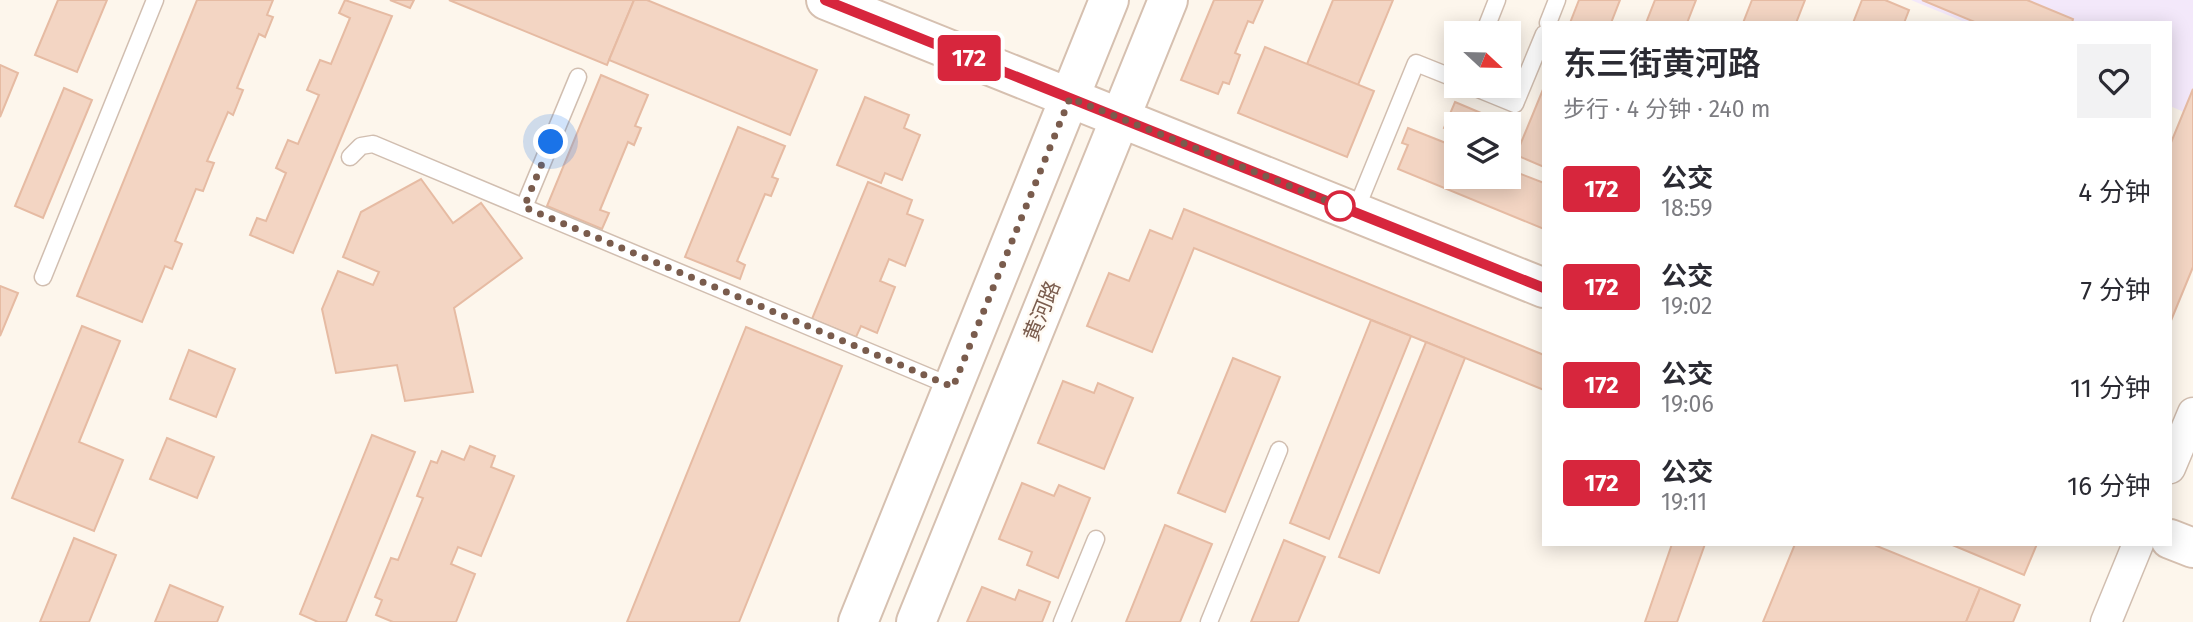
<!DOCTYPE html>
<html lang="zh">
<head>
<meta charset="utf-8">
<style>
	:root { --surface:#fff; --page:#f2f2f3; --text:#2b2b33; --muted:#7c7c81 }
	body { margin:0; font-family:"Fira Sans","Noto Sans SC",sans-serif; background:var(--page); color:var(--text); height:100vh; display:flex; flex-direction:column; font-size:26px; white-space:nowrap }
	* { box-sizing:border-box; margin:0 }
	p { font-size:23px; color:var(--muted) }
	.icon { flex:none; width:38px; height:38px; fill:none; stroke:currentColor; stroke-width:2; stroke-linecap:round; stroke-linejoin:round }
	.map { position:relative; flex:1; overflow:hidden }
	.side { position:absolute; left:1542px; top:21px; width:630px; height:525px; display:flex; flex-direction:column; background:var(--surface); border-radius:0px; box-shadow:0 4px 18px #0003 }
	.side>* { flex:none }
	.badge { padding:0 14px; border-radius:5px; font-size:24px; line-height:46px }
	.needle { width:46px; rotate:112deg }
	.buttons { position:absolute; left:1444px; top:21px; display:grid; gap:14px }
	.buttons a { display:grid; place-items:center; width:77px; height:77px; border-radius:0px; background:var(--surface); box-shadow:0 4px 18px #0003; font-size:35px }
	.you { position:absolute; width:35px; height:35px; margin:-18px; border:5px solid #fff; border-radius:50%; background:#1a73e8; box-shadow:0 0 0 10px #1a73e833 }
	.map>.badge { position:absolute; translate:-50% -50%; box-shadow:0 0 0 4px #fff }
	.round { display:grid; place-items:center; flex:none; width:74px; height:74px; border-radius:0px; background:var(--page) }
	.overview { display:flex; align-items:center; justify-content:space-between; height:119px; padding:0 21px }
	h1 { font-size:33px; font-weight:600; line-height:52px }
	ul { padding:0; list-style:none }
	li { display:flex; align-items:center; gap:21px; height:98px; padding:0 21px }
	li div { flex:1 }
	li b { display:block; font-size:26px }
	li em { font-style:normal }
	li .badge { min-width:77px; font-weight:700; text-align:center }
	.map>svg:first-child { display:block }
</style>
</head>
<body>
<div class="map">
<svg width="2193" height="622" viewBox="0 0 2193 622">
	<rect width="100%" height="100%" fill="#fdf6ec"/>
	<path fill="#f3e8fa" d="M1911 0H2193V116L2170 106V23H1967Z"/>
	<g fill="#f3d5c3" stroke="#e6bba3" stroke-width="2">
		<path d="M58 0H107L77 72 35 55Z"/>
		<path d="M197 0H273L267 15 273 17 265 37 259 34 237 88 243 90 233 115 228 112 207 161 214 163 203 191 196 189 175 241 182 244 172 269 165 266 142 322 77 296Z"/>
		<path d="M345 0 392 16 293 253 250 235 257 218 266 221 286 173 276 168 288 140 298 144 319 95 307 90 320 60 331 64 350 18 339 13Z"/>
		<path d="M390 0H414L410 8Z"/>
		<path d="M449 0H634L607 65Z"/>
		<path d="M634 0H647L817 70 790 135 609 60Z"/>
		<path d="M1214 0H1263L1253 23 1248 21 1235 53 1240 55 1229 84 1223 82 1218 94 1181 80Z"/>
		<path d="M1333 0H1393L1358 85 1307 64Z"/>
		<path d="M1579 0H1620L1611 23H1570Z"/>
		<path d="M1655 0H1696L1687 23H1646Z"/>
		<path d="M1752 0H1805L1796 23H1743Z"/>
		<path d="M1862 0H1885L1909 10 1904 23H1853Z"/>
		<path d="M1922 0H2027L2073 19 2072 23H1977Z"/>
		<path d="M1265 47 1374 91 1347 157 1238 113Z"/>
		<path d="M0 65 18 73 0 117Z"/>
		<path d="M601 75 648 95 635 126 641 128 634 145 628 142 600 210 609 213 602 229 547 206Z"/>
		<path d="M1544 87V167L1516 155Z"/>
		<path d="M64 88 92 100 43 218 15 206Z"/>
		<path d="M2193 89V267L2170 323V145Z"/>
		<path d="M865 97 909 115 904 128 920 135 902 180 885 173 881 183 837 165Z"/>
		<path d="M1455 102 1500 121 1498 124H1456V133L1444 128Z"/>
		<path d="M738 127 785 146 772 177 778 179 771 196 765 194 737 261 745 265 740 279 685 257Z"/>
		<path d="M1408 128 1456 147V177H1508V169L1544 183V229L1398 169 1408 145 1402 143Z"/>
		<path d="M421 179 453 223 481 203 522 258 454 308 473 392 405 401 397 365 336 373 322 309 338 271 373 285 379 272 343 257 361 212Z"/>
		<path d="M868 182 912 200 907 214 923 220 905 266 889 259 880 281 895 287 877 333 861 326 856 337 812 319Z"/>
		<path d="M1184 209 1544 355V390L1194 248 1152 352 1087 326 1109 273 1129 281 1150 230 1172 239Z"/>
		<path d="M0 286 18 293 0 336Z"/>
		<path d="M1371 320 1411 336 1329 539 1290 523Z"/>
		<path d="M82 326 120 341 79 442 123 460 94 531 12 498Z"/>
		<path d="M746 327 842 366 739 622H627Z"/>
		<path d="M1426 342 1465 358 1379 573 1339 557Z"/>
		<path d="M189 350 235 369 216 417 170 399Z"/>
		<path d="M1233 358 1280 377 1225 512 1178 493Z"/>
		<path d="M1063 381 1094 393 1098 383 1133 398 1104 469 1038 443Z"/>
		<path d="M372 435 415 452 346 622H318L300 614Z"/>
		<path d="M167 438 214 457 197 498 150 479Z"/>
		<path d="M470 446 495 456 491 467 514 476 481 556 458 547 451 564 475 574 456 622H393L376 615 382 600 375 597 391 558 398 560 423 498 417 496 431 461 437 463 442 451 464 460Z"/>
		<path d="M1022 483 1054 496 1059 485 1090 498 1058 578 1027 565 1032 552 999 539Z"/>
		<path d="M1165 525 1212 544 1180 622H1126Z"/>
		<path d="M74 538 116 555 89 622H40Z"/>
		<path d="M1284 540 1325 557 1298 622H1251Z"/>
		<path d="M1672 544H1705L1677 622H1645Z"/>
		<path d="M1795 544H1872L1980 588 1966 622H1763Z"/>
		<path d="M1950 544H2037L2024 575Z"/>
		<path d="M170 585 223 607 217 622H155Z"/>
		<path d="M982 587 1015 600 1019 590 1050 602 1042 622H967Z"/>
		<path d="M1980 588 2020 605 2013 622H1966Z"/>
	</g>
	<g fill="none" stroke-linecap="round" stroke-linejoin="round">
		<g stroke="#d1beb0" stroke-width="19">
			<g id="lane">
				<path d="M1548 23 1557 0"/>
				<path d="M1484 33 1497 0"/>
				<path d="M1471 86 1515 104 1544 34"/>
				<path d="M350 157 361 146 373 144 953 387"/>
				<path d="M524 207 578 77"/>
				<path d="M1355 212 1416 63 1456 79"/>
				<path d="M43 277 155 0"/>
				<path d="M1062 622 1096 539"/>
				<path d="M1209 622 1279 450"/>
			</g>
		</g>
		<g stroke="#d1beb0" stroke-width="33">
			<g id="street">
				<path d="M2170 468 2193 413"/>
				<path d="M2106 622 2138 544"/>
			</g>
		</g>
		<g stroke="#d6c0b0" stroke-width="42">
			<g id="secondary">
				<path d="M826 0 1544 288"/>
				<path d="M2170 539 2193 548"/>
				<path d="M858 622 1109 0"/>
				<path d="M916 622 1168 0"/>
			</g>
		</g>
		<use href="#lane" stroke="#fff" stroke-width="16"/>
		<use href="#street" stroke="#fff" stroke-width="30"/>
		<use href="#secondary" stroke="#fff" stroke-width="38"/>
	</g>
	<g fill="none" stroke-linecap="round" stroke-linejoin="round">
		<g stroke="#fff" stroke-width="16">
			<path id="line" d="M825 0 1544 288"/>
		</g>
		<use href="#line" stroke="#d7263d" stroke-width="10"/>
		<path stroke="#7a5c4d" stroke-width="7" stroke-dasharray="0 12.6" d="M551 142 524 207 953 387 1070 98 1340 206"/>
	</g>
	<circle fill="#fff" stroke="#d7263d" stroke-width="3.5" cx="1340" cy="206" r="14"/>
	<g text-anchor="middle" stroke-width="5" stroke-linejoin="round" paint-order="stroke">
		<g font-size="21" fill="#7a5c4d" stroke="#fffaf3">
			<text transform="translate(1042 311) rotate(-68)" y="7">黄河路</text>
		</g>
	</g>
</svg>
<div class="buttons">
<a><svg class="needle" viewBox="-14 -14 28 28"><path d="M0-13l5 13h-10z" fill="#e53935"/><path d="M0 13l5-13h-10z" fill="#7c7c81"/></svg></a>
<a><svg class="icon" aria-label="layers" viewBox="0 0 24 24"><path d="M12 4l9 5-9 5-9-5zM3 14l9 5 9-5"/></svg></a>
</div>
<div class="you" style="left:551px;top:142px"></div>
<b class="badge" style="left:969px;top:58px;background:#d7263d;color:#fff">172</b>
<section class="side">
<div class="overview"><div><h1>东三街黄河路</h1><p>步行 · 4 分钟 · 240 m</p></div><a class="round"><svg class="icon" aria-label="heart" viewBox="0 0 24 24"><path d="M12 20l-8-8c-3-5 5-10 8-4 3-6 11-1 8 4z"/></svg></a></div>
<ul>
<li><span class="badge" style="background:#d7263d;color:#fff">172</span><div><b>公交</b><p>18:59</p></div><em>4 分钟</em></li>
<li><span class="badge" style="background:#d7263d;color:#fff">172</span><div><b>公交</b><p>19:02</p></div><em>7 分钟</em></li>
<li><span class="badge" style="background:#d7263d;color:#fff">172</span><div><b>公交</b><p>19:06</p></div><em>11 分钟</em></li>
<li><span class="badge" style="background:#d7263d;color:#fff">172</span><div><b>公交</b><p>19:11</p></div><em>16 分钟</em></li>
</ul>
</section>
</div>
</body>
</html>
